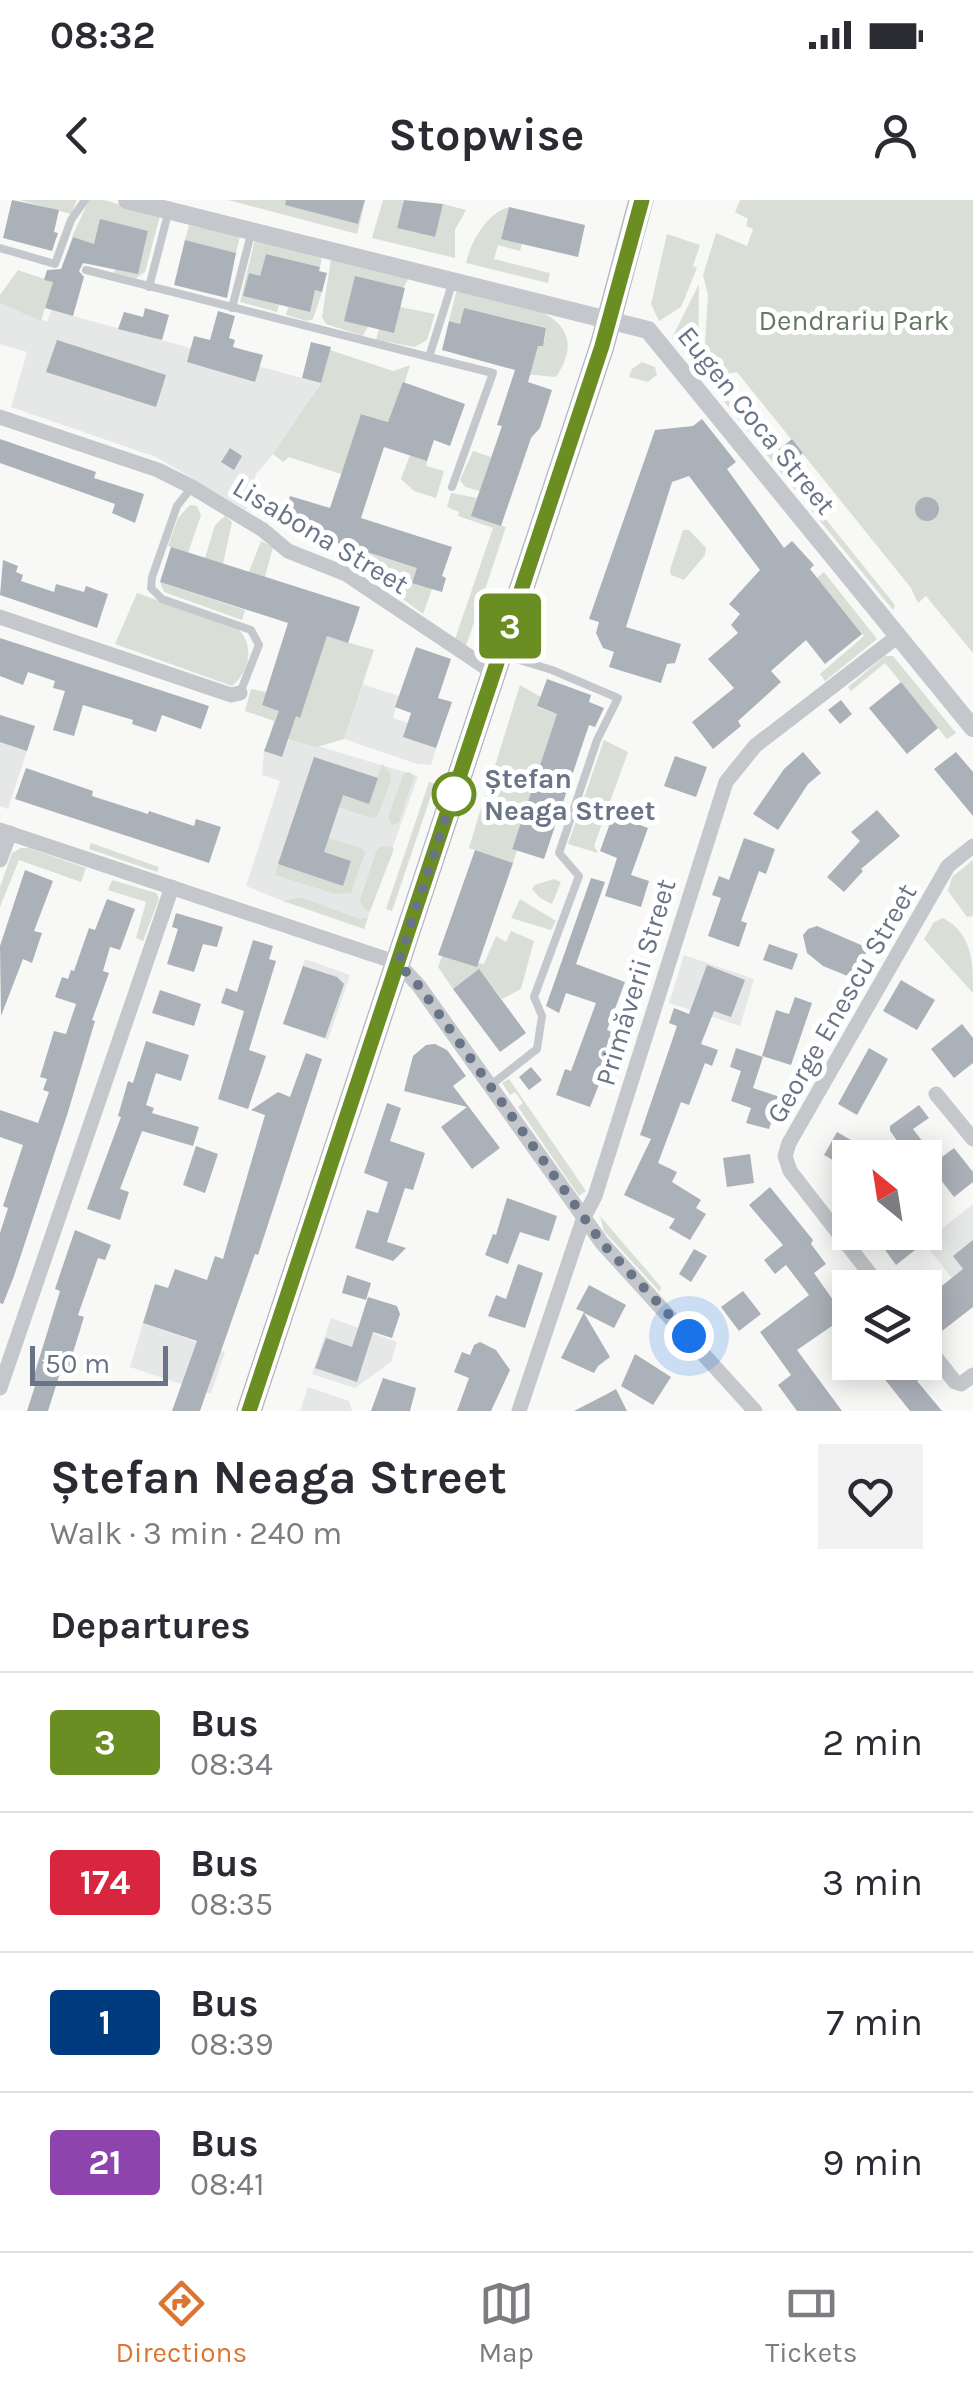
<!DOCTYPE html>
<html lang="en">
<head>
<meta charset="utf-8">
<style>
	:root { --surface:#fff; --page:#f2f2f3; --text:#2b2b33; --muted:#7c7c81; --line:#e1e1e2; --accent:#dc7432 }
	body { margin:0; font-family:Karla,sans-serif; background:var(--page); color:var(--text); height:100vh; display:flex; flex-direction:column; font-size:38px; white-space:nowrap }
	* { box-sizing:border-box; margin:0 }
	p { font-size:32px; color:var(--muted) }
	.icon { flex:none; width:55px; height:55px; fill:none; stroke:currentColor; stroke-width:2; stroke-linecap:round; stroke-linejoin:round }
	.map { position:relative; height:1211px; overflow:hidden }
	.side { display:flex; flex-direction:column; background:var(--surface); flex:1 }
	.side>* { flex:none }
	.badge { padding:0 20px; border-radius:8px; font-size:35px; line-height:65px }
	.needle { width:65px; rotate:330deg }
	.tools { position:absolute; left:832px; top:940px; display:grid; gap:20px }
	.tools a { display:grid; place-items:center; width:110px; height:110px; border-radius:0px; background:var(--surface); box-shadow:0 5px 25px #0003; font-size:50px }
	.scale { position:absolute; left:30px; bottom:25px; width:138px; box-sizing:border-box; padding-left:10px; border:5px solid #697486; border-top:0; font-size:28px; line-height:35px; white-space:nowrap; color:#697486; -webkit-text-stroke:8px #fff; paint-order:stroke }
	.you { position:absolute; width:50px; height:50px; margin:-25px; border:8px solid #fff; border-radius:50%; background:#1a73e8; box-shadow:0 0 0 15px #1a73e833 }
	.map>.badge { position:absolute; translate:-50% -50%; box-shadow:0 0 0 5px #fff }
	h2 { padding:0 50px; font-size:38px; line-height:90px }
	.round { display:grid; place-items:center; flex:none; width:105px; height:105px; border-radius:0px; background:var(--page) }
	.summary { display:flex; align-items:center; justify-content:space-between; height:170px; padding:0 50px }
	h1 { font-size:48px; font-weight:700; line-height:75px }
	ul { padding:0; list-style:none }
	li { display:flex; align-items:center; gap:30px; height:140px; padding:0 50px; border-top:2px solid var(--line) }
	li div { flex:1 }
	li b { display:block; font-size:38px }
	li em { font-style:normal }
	li .badge { min-width:110px; font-weight:700; text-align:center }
	.status { display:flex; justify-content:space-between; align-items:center; height:70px; padding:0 50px; background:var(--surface); direction:ltr }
	.status svg { height:28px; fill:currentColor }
	header { display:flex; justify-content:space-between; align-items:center; height:130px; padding:0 50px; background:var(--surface); font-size:45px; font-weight:700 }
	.menu { display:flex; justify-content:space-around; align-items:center; height:140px; border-top:2px solid var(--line); background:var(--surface); font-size:28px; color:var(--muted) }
	.menu a { display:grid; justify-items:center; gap:5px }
	.menu .current { color:var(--accent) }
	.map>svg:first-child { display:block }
</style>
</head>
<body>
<div class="status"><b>08:32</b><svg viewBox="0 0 49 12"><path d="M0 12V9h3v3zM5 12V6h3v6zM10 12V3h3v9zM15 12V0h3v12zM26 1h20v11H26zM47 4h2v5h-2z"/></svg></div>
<header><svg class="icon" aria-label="back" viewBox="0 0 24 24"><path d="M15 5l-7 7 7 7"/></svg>Stopwise<svg class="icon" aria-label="person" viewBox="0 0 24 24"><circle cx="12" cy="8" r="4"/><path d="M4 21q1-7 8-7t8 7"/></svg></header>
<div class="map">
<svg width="973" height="1211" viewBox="0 0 973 1211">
	<rect width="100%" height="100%" fill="#f8f8f6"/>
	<g fill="#e6e7e7">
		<path d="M0 103 47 122 51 110 320 183 282 244 256 274 246 310 156 257 11 207 27 152 0 144Z"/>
		<path d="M362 484 399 496 393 518 441 533 431 565 417 564 344 539Z"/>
		<path d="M0 515 35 526 8 609 0 606Z"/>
		<path d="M294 539 418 576 368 717 360 719 301 697 283 701 246 686 280 581 262 575 264 551Z"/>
		<path d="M684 755 754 779 740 826 669 803Z"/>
		<path d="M305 759 350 775 328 840 283 824Z"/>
		<path d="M973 1004V1105L924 1043Z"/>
		<path d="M331 1118 397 1142 391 1162 355 1188 312 1174Z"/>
		<path d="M143 1123 225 1152 211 1194 130 1167Z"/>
		<path d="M308 1187 349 1201 352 1211H300Z"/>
	</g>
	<g fill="#d9dfd7">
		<path d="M19 0H77L71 14Z"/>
		<path d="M89 0H104L160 16 145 72 136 78 114 73 115 68 138 73 148 31 101 20 94 44 72 37Z"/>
		<path d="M228 0H312L309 11 358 24 366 0 357 34Z"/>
		<path d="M383 0H404L397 28 434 37 443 4 466 10 455 30V58L372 38Z"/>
		<path d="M740 0H973V453L926 396 918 403 911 388 737 172 718 175 711 180 806 294 795 290 703 175 708 95 703 75 716 33 747 46 753 29 746 26 748 19 735 12Z"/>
		<path d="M509 7 501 38 522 44 520 51 498 45 494 59 550 73 548 83 466 63C471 41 487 13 509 7Z"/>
		<path d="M189 25 240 36 236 53 185 40Z"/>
		<path d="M667 34 700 45 693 66 697 68 681 107 659 121 651 104Z"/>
		<path d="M255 39 322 56 320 67 266 54 260 76 248 97 279 105 277 112 240 102Z"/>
		<path d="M331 59 409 77C400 101 373 112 363 136L326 124 322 117Z"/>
		<path d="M18 70 53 82 41 121 0 103V95Z"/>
		<path d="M699 84 698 170 672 138Z"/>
		<path d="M457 89C501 100 602 108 556 177L524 174 518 160 533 163 538 146 544 142 546 130 543 127 464 108 460 124 449 121Z"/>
		<path d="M315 90 322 92 313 119 307 121 286 115 288 107 309 112Z"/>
		<path d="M400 107 435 114 427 140 415 147 376 140 379 129 394 132Z"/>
		<path d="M330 150 393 171 410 165 392 223 362 214 341 274 289 257 283 262 273 254 321 183Z"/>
		<path d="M642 162 655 167 657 175 648 182 629 177 632 169Z"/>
		<path d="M473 251 491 257 480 291 465 287 460 280Z"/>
		<path d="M410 255 427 261 426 266 444 271 436 298 414 291 401 279Z"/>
		<path d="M451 293 477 298 472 316 506 327 466 446 454 442 493 328 458 316 459 312 447 307Z"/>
		<path d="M190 305 197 306 201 315 188 353 168 346 178 318Z"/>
		<path d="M807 305 816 307 895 405 893 410Z"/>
		<path d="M225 316 232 322 223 364 205 358 215 325Z"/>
		<path d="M683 330H689L706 348 705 355 684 380 671 375 670 370Z"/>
		<path d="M261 341 273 347 265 377 249 372Z"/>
		<path d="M351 348 417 368 432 389 423 414 348 358Z"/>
		<path d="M824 372 877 439 825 481 820 474 864 436 817 378Z"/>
		<path d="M160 382 245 410 242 420 164 392Z"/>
		<path d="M137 393 239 430C255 447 249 472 232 486L115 444Z"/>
		<path d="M327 436 374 450 344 539 317 547 270 535 274 521 245 511 251 489 266 492 262 505 300 517Z"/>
		<path d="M885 456H893L956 533 947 539 885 463 851 491 848 487Z"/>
		<path d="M520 485 541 497 537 507 557 514 512 648 517 650 513 663 469 648 481 608 488 610 492 601 485 598Z"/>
		<path d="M604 540 628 552 594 646 598 653 568 644Z"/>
		<path d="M382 564 390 573 391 580 377 617 371 618 339 607 343 595 369 603Z"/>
		<path d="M410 572 414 577 399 622 392 625 388 617 404 573Z"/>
		<path d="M429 582 435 584 392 711 386 709Z"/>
		<path d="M328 638 361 648 365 653 351 693 336 694 275 675 278 664 343 686 351 661 324 652Z"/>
		<path d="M91 643 159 667 157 672 89 649Z"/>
		<path d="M389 646 394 649 370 711 365 710 360 700 376 652 380 647Z"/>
		<path d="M21 648H29L86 668 81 682 19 660 0 707V687L12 653Z"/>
		<path d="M973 660V716L967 717 948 691 952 677Z"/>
		<path d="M554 679 561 682 552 704 540 698 532 689 535 685Z"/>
		<path d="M112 680 156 693 159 699 143 741 136 738 146 702 108 690Z"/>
		<path d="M301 697 360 719 368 717 364 729 283 701Z"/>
		<path d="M520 699 556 721 551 730 511 718Z"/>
		<path d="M943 718C973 734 973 763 973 793L924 739 934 722Z"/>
		<path d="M511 731 534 741 521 789 502 799 479 770 453 789 438 767 442 756 484 764 496 736 506 742Z"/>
		<path d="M509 879 586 991 579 996 518 907 523 903 515 892 510 895 502 883Z"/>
		<path d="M600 1016 661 1087 660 1092 604 1031Z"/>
	</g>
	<g fill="#abb1b8">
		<path d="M12 0 59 10 54 32 58 33 52 51 3 38Z"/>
		<path d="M286 0H365L358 24 285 5Z"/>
		<path d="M404 0 443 4 435 37 397 28Z"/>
		<path d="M509 7 585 25 578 57 501 39Z"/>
		<path d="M100 19 148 31 138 74 83 63 79 71 84 77 73 116 45 108 53 82 44 80 47 70 61 69 73 37 94 44Z"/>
		<path d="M185 40 236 53 227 98 174 85Z"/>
		<path d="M266 54 320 67 319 71 327 73 322 92 315 90 310 112 243 96 249 73 260 76Z"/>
		<path d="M355 76 405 88 394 133 344 121Z"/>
		<path d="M145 108 169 115 162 140 118 129 124 112 143 117Z"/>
		<path d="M464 108 546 128 543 146H538L528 182 552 190 540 228 531 238 501 326 471 316 502 226 497 225 515 170 442 150 449 121 460 124Z"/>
		<path d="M218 111 235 116 229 138 235 140 233 147 263 155 255 182 187 162 194 136 210 140Z"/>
		<path d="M57 140 166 175 156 207 46 172Z"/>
		<path d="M311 142 331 147 321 183 302 178Z"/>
		<path d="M403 182 465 204 450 246 434 240 427 261 384 247 361 318 452 347 442 376 446 378 442 392 412 383 417 368 281 325 290 296 330 308 361 214 388 222Z"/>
		<path d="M702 219 736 262 727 269 784 348 792 341 814 365 810 369 862 434 825 464 806 440 771 471 781 482 738 521 741 526 713 549 692 522 734 488 708 459 738 433 731 425 740 414 729 404 760 370 689 276 672 282 626 427 681 444 675 463 667 464 661 483 609 467 614 452 603 448 596 433 599 422 589 419 655 230 693 226Z"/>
		<path d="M0 239 96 272 94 278 144 294 135 323 112 313 115 304 0 263Z"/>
		<path d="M792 239 803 253 789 265 778 250Z"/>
		<path d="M230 248 242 256 234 270 221 262Z"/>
		<circle cx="927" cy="309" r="12"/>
		<path d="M171 347 360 407 348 443 327 436 300 518 296 516 282 557 264 551 279 511 262 505 288 423 160 382Z"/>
		<path d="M3 360 18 366 16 372 23 375 21 381 54 392 56 384 84 392 86 386 108 394 97 428 0 395Z"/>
		<path d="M0 438 209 506 201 529 162 515 156 532 132 524 133 520 83 505 74 536 53 530 65 491 53 488 55 481 28 472 23 485 0 476Z"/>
		<path d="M416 447 451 459 438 498 452 502 436 548 403 537 411 513 395 507Z"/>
		<path d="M547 479 591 495 589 502 604 508 595 527 589 525 544 659 512 649 557 514 537 506Z"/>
		<path d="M901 482 938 528 907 554 869 508Z"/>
		<path d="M841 500 852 514 840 524 828 510Z"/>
		<path d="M0 515 35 526 27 551 0 542Z"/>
		<path d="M803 552 821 573 808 584 778 630 753 614 784 569Z"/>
		<path d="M956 552 973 572V616L934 569Z"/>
		<path d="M675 556 707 567 696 597 664 586Z"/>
		<path d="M314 557 378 578 369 604 343 595 324 652 351 661 343 686 278 664Z"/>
		<path d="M26 568 93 591 92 596 148 614 149 611 194 626 196 619 221 627 209 663 15 599Z"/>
		<path d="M877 610 900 636 861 669 863 671 844 692 827 677 860 641 851 632Z"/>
		<path d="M613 615 648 628 631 675 649 681 641 707 605 696 617 658 600 651Z"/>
		<path d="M744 638 775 649 766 674 759 671 741 721 747 723 739 747 708 736 721 698 712 695 719 676 729 680Z"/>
		<path d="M475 650 513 663 477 767 438 755Z"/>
		<path d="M25 670 53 681 34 731 42 733 32 763 23 759 1 816 0 746Z"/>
		<path d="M591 678 605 682 576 764 625 782 607 830 619 835 590 907 556 895 565 869 571 871 596 803 566 793 559 813 546 806Z"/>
		<path d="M107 699 135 709 120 750 110 747 103 771 109 773 92 820 95 821 68 912 14 1076 3 1104 0 1103V1033L8 1008 3 1006 23 945 0 937V910L38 923 49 892 43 890 47 879 40 877 54 831 66 834 76 804 55 797 62 777 68 779 71 770 74 771 89 728 95 730Z"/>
		<path d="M176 713 223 727 217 747 203 744 194 772 167 764 178 729 172 727Z"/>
		<path d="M817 726 868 748 855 779 823 766 807 753 803 735 808 729Z"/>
		<path d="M253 740 273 746 269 759 276 761 249 850 266 856 248 909 218 899 244 811 221 803 226 788 237 792Z"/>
		<path d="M769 744 798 754 792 770 763 760Z"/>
		<path d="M707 765 745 780 731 817 714 811 701 844 718 850 712 866 705 863 689 905 681 902 658 963 677 972 672 982 701 1000 696 1008 706 1014 690 1040 669 1028 675 1019 624 995 651 939 640 935 677 826 669 823 674 808 689 814Z"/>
		<path d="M303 766 337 777 344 784 325 838 283 824Z"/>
		<path d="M479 769 526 833 500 852 453 789Z"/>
		<path d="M901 780 935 800 917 830 883 811Z"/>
		<path d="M160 790 201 804 194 826 152 813Z"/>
		<path d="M795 797 812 803 791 865 762 856 776 810 789 814Z"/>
		<path d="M962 824 973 838V863L954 878 931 849Z"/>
		<path d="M146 841 189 855 181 881 156 873 146 905 154 908 152 913 199 927 193 946 142 931 120 989 129 992 120 1020 87 1009 121 917 118 916 128 881 133 883Z"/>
		<path d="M435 844 447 850 466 876 453 886 500 948 472 969 441 927 467 907 404 891 413 856 426 845Z"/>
		<path d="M736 848 763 857 753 888 780 897 769 929 746 923 751 908 731 901 741 871 730 867Z"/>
		<path d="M869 848 888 859 857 915 838 904Z"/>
		<path d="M306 853 322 859 258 1055 255 1054 200 1211H172L197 1141 143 1123 155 1084 168 1088 175 1069 207 1080 215 1056 223 1059 265 915 251 910 278 892 290 897Z"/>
		<path d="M531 867 542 880 529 890 519 877Z"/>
		<path d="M387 903 401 908 390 941 425 953 413 990 405 988 387 1042 406 1048 393 1061 355 1048 367 1010 378 1013 388 982 364 973Z"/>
		<path d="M919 905 929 918 913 929 923 942 907 954 890 931V926Z"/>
		<path d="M837 932 882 958H850V970L824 955Z"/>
		<path d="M196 946 218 954 205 993 183 985Z"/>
		<path d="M954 948 973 972V982L954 997 930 966Z"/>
		<path d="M750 954 754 983 727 987 723 958Z"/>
		<path d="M770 987 813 1040 811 1044 826 1064 814 1073 845 1117 797 1150 842 1211H797L778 1185 791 1175 760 1132 809 1095 786 1065 775 1074 764 1060 783 1045 749 1005Z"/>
		<path d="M507 998 557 1016 549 1041 520 1032 508 1064 485 1055 493 1034 496 1035Z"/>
		<path d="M75 1030 111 1045 105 1060 98 1058 78 1115 84 1117 72 1156 78 1158 73 1174 61 1170 48 1211H27L35 1186 31 1185 60 1091 55 1089Z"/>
		<path d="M872 1032H938L896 1065Z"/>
		<path d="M973 1040V1107L942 1131 932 1118 928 1097 963 1069 953 1056Z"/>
		<path d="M694 1049 707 1056 691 1082 679 1074Z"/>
		<path d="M518 1064 543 1073 525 1128 488 1116 496 1095 506 1099Z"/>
		<path d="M347 1075 371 1083 366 1100 342 1093Z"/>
		<path d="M589 1085 626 1105 614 1128 584 1113 610 1157 598 1166 594 1173 561 1158 584 1112 576 1109Z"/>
		<path d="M743 1091 761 1114 739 1131 721 1107Z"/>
		<path d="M368 1097 397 1106 400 1114 392 1138 373 1132 357 1182 315 1168 326 1138 352 1147Z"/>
		<path d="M480 1142 496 1150 510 1170 491 1211H457L469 1178 454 1172 462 1152 470 1155 474 1145Z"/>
		<path d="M635 1154 671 1177 653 1205 621 1186Z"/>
		<path d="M892 1162H911L923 1177 917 1181 942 1211H910L879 1172Z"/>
		<path d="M383 1178 416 1188 410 1211H371Z"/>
		<path d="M616 1189 627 1211H574L607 1194Z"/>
	</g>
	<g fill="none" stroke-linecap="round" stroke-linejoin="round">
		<g stroke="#b7babf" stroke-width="25">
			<path id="primary" d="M249 1211 602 146 641 0"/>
		</g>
		<g stroke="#c4c7cb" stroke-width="8">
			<path d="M0 48 55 64 71 20 85 0"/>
			<path d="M86 70 429 157"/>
			<path d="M452 84 429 157 493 173 452 287"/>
			<path d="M149 87 169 10"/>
			<path d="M232 108 252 30"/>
			<path d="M192 287 177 306 152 377 151 388 162 399 251 430 259 445 240 493"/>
			<path d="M491 885 537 849 542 816 534 797 579 676 559 653 597 540 618 498 552 470 503 455"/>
		</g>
		<g stroke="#c4c7cb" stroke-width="15">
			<path d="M0 217 158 270 192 287 263 330 288 351 346 374 494 473"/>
			<path d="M0 417 231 495 240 493"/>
			<path d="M0 630 398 763 419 786 602 1043 755 1211"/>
			<path d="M0 660 10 633"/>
			<path d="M936 894 973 939"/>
			<path d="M881 1088 790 971 785 956 789 943 948 666 973 646"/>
			<path d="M925 1144 955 1182 961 1184 973 1175"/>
			<path d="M0 1188 172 687"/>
			<path d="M519 1211 584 1017 595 996 726 582 755 546 898 436"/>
		</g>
		<path stroke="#c4c7cb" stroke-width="18" d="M127 0 648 130 973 528"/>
		<use href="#primary" stroke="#fff" stroke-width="22"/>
	</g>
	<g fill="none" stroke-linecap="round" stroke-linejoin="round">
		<g stroke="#fff" stroke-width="22">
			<path id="line" d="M249 1211 602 146 642 0"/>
		</g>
		<use href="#line" stroke="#6b8e23" stroke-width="15"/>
		<path stroke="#697486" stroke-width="10" stroke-dasharray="0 18" d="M454 594 455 590 398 763 419 786 602 1043 689 1136"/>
	</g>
	<circle fill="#fff" stroke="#6b8e23" stroke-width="5" cx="454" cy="594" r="20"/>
	<g text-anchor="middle" stroke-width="10" stroke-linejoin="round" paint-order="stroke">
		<g font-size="28" fill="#647863" stroke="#fff">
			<text x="854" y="130">Dendrariu Park</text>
		</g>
		<g font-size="28" fill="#697486" stroke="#fff">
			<text transform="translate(757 220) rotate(51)" y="10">Eugen Coca Street</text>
			<text transform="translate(321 335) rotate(31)" y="10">Lisabona Street</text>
			<text transform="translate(635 782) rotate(-73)" y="10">Primăverii Street</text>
			<text transform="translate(841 803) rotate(-60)" y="10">George Enescu Street</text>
		</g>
		<g font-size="28" font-weight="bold" fill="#697486" stroke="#fff" text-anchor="start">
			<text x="484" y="588">Ștefan<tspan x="484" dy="32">Neaga Street</tspan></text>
		</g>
	</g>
</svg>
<div class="tools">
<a><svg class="needle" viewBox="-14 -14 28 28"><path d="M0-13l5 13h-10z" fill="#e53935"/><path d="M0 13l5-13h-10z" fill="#7c7c81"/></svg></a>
<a><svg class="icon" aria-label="layers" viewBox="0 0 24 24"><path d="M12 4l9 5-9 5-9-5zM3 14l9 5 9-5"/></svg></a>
</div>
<div class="scale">50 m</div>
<div class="you" style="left:689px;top:1136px"></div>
<b class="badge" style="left:510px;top:426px;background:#6b8e23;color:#fff">3</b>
</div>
<section class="side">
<div class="summary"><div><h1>Ștefan Neaga Street</h1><p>Walk · 3 min · 240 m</p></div><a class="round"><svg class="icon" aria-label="heart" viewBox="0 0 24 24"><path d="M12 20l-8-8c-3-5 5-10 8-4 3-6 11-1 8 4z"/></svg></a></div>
<h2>Departures</h2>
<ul>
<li><span class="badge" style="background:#6b8e23;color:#fff">3</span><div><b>Bus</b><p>08:34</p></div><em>2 min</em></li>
<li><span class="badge" style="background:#d7263d;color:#fff">174</span><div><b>Bus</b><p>08:35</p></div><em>3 min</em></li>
<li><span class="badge" style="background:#003b80;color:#fff">1</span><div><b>Bus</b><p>08:39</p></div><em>7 min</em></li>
<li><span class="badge" style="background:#8e44ad;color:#fff">21</span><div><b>Bus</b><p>08:41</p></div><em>9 min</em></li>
</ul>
</section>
<nav class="menu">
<a class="current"><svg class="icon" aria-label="directions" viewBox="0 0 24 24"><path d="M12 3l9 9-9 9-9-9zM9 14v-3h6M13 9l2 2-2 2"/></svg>Directions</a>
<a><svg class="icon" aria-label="map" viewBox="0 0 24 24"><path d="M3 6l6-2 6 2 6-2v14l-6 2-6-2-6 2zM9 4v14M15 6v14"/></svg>Map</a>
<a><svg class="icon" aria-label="tickets" viewBox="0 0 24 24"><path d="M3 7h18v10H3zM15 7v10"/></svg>Tickets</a>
</nav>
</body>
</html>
